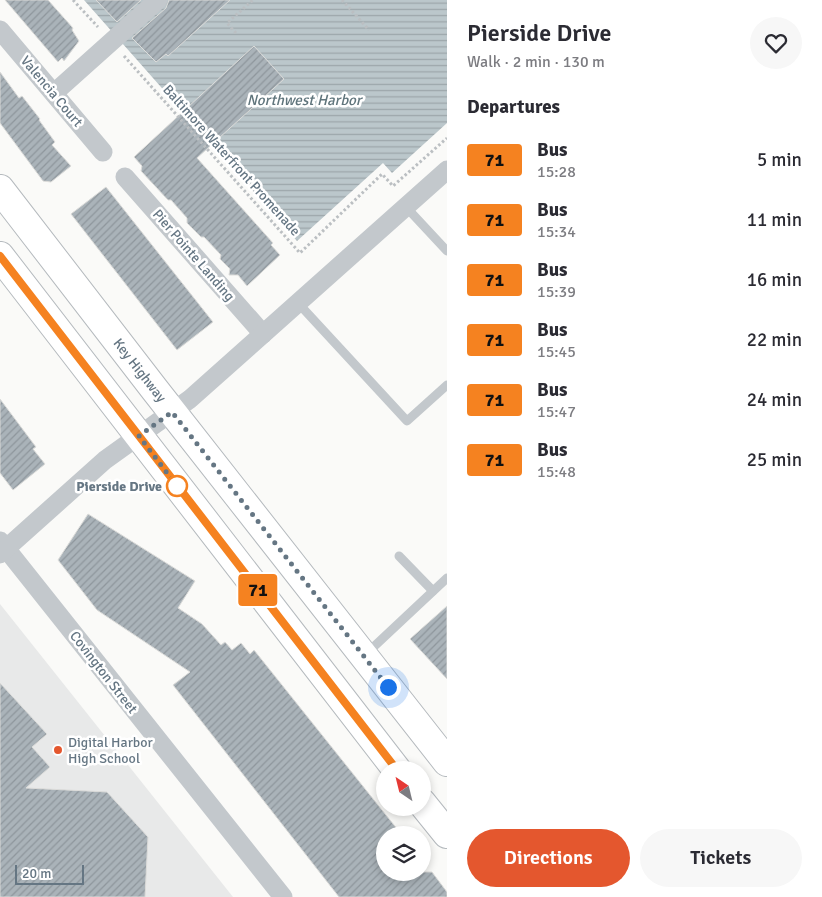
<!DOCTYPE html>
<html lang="en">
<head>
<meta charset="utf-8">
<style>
	:root { --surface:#fff; --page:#f7f7f7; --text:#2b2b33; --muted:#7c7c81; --accent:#e4572e }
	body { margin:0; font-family:Signika,sans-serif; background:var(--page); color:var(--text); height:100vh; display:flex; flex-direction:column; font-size:19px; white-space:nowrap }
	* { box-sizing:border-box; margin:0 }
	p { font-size:16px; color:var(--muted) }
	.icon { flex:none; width:28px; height:28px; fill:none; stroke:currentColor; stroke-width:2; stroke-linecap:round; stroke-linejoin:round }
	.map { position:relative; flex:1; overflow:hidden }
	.details { display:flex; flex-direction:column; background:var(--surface); width:375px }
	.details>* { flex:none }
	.badge { padding:0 10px; border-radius:4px; font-size:18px; line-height:32px }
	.needle { width:32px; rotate:325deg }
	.fabs { position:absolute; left:376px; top:761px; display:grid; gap:10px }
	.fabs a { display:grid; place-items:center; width:55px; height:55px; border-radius:50%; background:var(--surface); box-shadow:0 2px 8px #0003; font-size:25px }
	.scale { position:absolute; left:15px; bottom:12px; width:69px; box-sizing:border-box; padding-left:5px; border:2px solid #657683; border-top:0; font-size:14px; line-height:18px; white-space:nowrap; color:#657683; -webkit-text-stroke:4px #fff; paint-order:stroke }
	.you { position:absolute; width:25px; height:25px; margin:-12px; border:4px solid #fff; border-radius:50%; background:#1a73e8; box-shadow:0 0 0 8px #1a73e833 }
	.map>.badge { position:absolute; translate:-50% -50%; box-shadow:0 0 0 2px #fff }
	h2 { padding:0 20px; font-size:19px; line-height:45px }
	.round { display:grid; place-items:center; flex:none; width:52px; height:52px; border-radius:26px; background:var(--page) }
	.overview { display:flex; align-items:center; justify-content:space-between; height:85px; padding:0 20px }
	h1 { font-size:24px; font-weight:600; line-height:38px }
	.cta { display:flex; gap:10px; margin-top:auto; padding:10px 20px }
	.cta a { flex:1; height:58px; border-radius:30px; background:var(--accent); color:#fff; font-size:20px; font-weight:600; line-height:58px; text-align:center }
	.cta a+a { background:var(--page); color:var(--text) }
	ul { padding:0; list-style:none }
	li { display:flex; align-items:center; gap:15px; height:60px; padding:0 20px }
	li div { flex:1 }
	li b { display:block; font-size:19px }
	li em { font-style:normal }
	li .badge { min-width:55px; font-weight:700; text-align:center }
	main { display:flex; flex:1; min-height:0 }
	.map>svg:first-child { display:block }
</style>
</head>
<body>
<main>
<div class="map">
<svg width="447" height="897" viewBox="0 0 447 897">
	<defs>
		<pattern id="water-rules" width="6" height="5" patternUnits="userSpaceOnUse" patternTransform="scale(1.25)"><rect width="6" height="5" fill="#bbc7cb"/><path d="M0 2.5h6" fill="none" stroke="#9ca6aa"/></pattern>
		<pattern id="building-hatch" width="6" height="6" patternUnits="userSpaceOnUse" patternTransform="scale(1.25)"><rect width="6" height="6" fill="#aab3b9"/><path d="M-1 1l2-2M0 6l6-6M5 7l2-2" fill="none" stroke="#8e969c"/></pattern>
	</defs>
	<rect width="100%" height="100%" fill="#fafaf8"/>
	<path fill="#e8e9e9" d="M0 604 233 897H0Z"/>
	<path fill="url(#water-rules)" d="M84 0H447V123L392 173 383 163 297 241Z"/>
	<g fill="url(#building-hatch)" stroke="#dcdcda">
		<path d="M5 0H48L73 28 72 30 79 41 64 61 62 58 58 62Z"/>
		<path d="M96 0H141L117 22Z"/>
		<path d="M169 0H230L168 56 166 54 156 62 132 38 166 8Z"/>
		<path d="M254 46 284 79 197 158 273 243 271 245 280 255 247 286 238 275H229L230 269 220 259 221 255 204 237H201L187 223V218L171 200H168L141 171 142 166 134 157Z"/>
		<path d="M0 72 19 98 22 96 40 119 39 120 55 142 52 145 71 166 51 182 43 181 0 123Z"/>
		<path d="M106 187 213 322 177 350 71 214Z"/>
		<path d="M0 399 36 447 33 449 45 464 13 490 0 473Z"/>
		<path d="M88 514 195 581 178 608 202 624 221 645 225 642 232 650 241 643 250 654 254 650 402 835H385V872H432L447 892V897H339L173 685 190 672 97 610 58 560Z"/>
		<path d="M447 606V679L410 639Z"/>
		<path d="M0 683 47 734 32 747 50 767 26 788 107 792 148 837 145 897H0Z"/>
	</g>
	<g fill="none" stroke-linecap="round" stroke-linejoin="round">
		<g stroke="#b5babe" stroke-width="30">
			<g id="primary">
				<path d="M0 189 155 390 447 762"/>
				<path d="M0 256 397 770"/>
				<path d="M422 803 447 834"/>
			</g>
		</g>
		<g stroke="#bbbfc2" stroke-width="3" stroke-dasharray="2.5 2.5" stroke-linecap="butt">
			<path d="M73 0 98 27"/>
			<path d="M342 0 369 30"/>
			<path d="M236 33 227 23 253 0"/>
			<path d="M124 56 300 253 382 174 393 186 447 138"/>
		</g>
		<g stroke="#c3c8cc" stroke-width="9">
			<path d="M406 207 447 251"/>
			<path d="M298 303 407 421 447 385"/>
			<path d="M399 556 433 591"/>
			<path d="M366 654 447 578"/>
		</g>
		<g stroke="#c3c8cc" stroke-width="19">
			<path d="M0 30 103 152"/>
			<path d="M54 93 158 0"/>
			<path d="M125 177 263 334"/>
			<path d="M0 541 283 897"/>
			<path d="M0 554 105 460 190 399 447 170"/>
		</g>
		<use href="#primary" stroke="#fff" stroke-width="28"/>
	</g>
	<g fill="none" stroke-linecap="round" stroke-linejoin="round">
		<g stroke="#fff" stroke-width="11">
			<path id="line" d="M0 256 397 770"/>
		</g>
		<use href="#line" stroke="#f58220" stroke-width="8"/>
		<path stroke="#657683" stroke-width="5" stroke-dasharray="0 9" d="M177 486 139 436 172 412 388 687"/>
	</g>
	<circle fill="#fff" stroke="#f58220" stroke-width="2.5" cx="177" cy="486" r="10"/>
	<circle fill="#e4572e" stroke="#fff" stroke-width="2" cx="58" cy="750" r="5"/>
	<g text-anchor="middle" stroke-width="5" stroke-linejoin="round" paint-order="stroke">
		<g font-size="14" fill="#657683" stroke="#fff">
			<text transform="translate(52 91) rotate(50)" y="5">Valencia Court</text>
			<text transform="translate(232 160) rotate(48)" y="5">Baltimore Waterfront Promenade</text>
			<text transform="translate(194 255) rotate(49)" y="5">Pier Pointe Landing</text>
			<text transform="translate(140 370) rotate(52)" y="5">Key Highway</text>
			<text transform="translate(104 672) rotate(52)" y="5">Covington Street</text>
		</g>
		<g font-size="14" font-weight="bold" fill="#657683" stroke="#fff" text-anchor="end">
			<text x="162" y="491">Pierside Drive</text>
		</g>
		<g font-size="14" fill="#657683" stroke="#fff" text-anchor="start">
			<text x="68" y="747">Digital Harbor<tspan x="68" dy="16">High School</tspan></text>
		</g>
		<g font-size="15" font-style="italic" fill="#60757c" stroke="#fff">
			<text x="304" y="105">Northwest Harbor</text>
		</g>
	</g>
</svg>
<div class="fabs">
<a><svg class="needle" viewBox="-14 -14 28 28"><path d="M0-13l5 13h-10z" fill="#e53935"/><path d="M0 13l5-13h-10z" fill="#7c7c81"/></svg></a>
<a><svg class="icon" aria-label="layers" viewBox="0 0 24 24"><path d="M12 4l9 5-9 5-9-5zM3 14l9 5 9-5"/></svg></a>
</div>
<div class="scale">20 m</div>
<div class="you" style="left:388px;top:687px"></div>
<b class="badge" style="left:258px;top:590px;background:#f58220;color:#111">71</b>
</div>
<section class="details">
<div class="overview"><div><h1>Pierside Drive</h1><p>Walk · 2 min · 130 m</p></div><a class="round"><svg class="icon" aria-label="heart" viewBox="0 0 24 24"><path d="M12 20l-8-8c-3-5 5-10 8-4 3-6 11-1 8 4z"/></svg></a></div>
<h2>Departures</h2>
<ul>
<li><span class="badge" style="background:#f58220;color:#111">71</span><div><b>Bus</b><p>15:28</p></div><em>5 min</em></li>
<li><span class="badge" style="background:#f58220;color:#111">71</span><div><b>Bus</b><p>15:34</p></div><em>11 min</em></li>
<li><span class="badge" style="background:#f58220;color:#111">71</span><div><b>Bus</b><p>15:39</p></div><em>16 min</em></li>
<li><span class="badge" style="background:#f58220;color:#111">71</span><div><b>Bus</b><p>15:45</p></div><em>22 min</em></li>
<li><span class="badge" style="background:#f58220;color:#111">71</span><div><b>Bus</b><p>15:47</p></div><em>24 min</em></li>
<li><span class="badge" style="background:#f58220;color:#111">71</span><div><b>Bus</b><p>15:48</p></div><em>25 min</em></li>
</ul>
<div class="cta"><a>Directions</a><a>Tickets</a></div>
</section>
</main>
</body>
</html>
